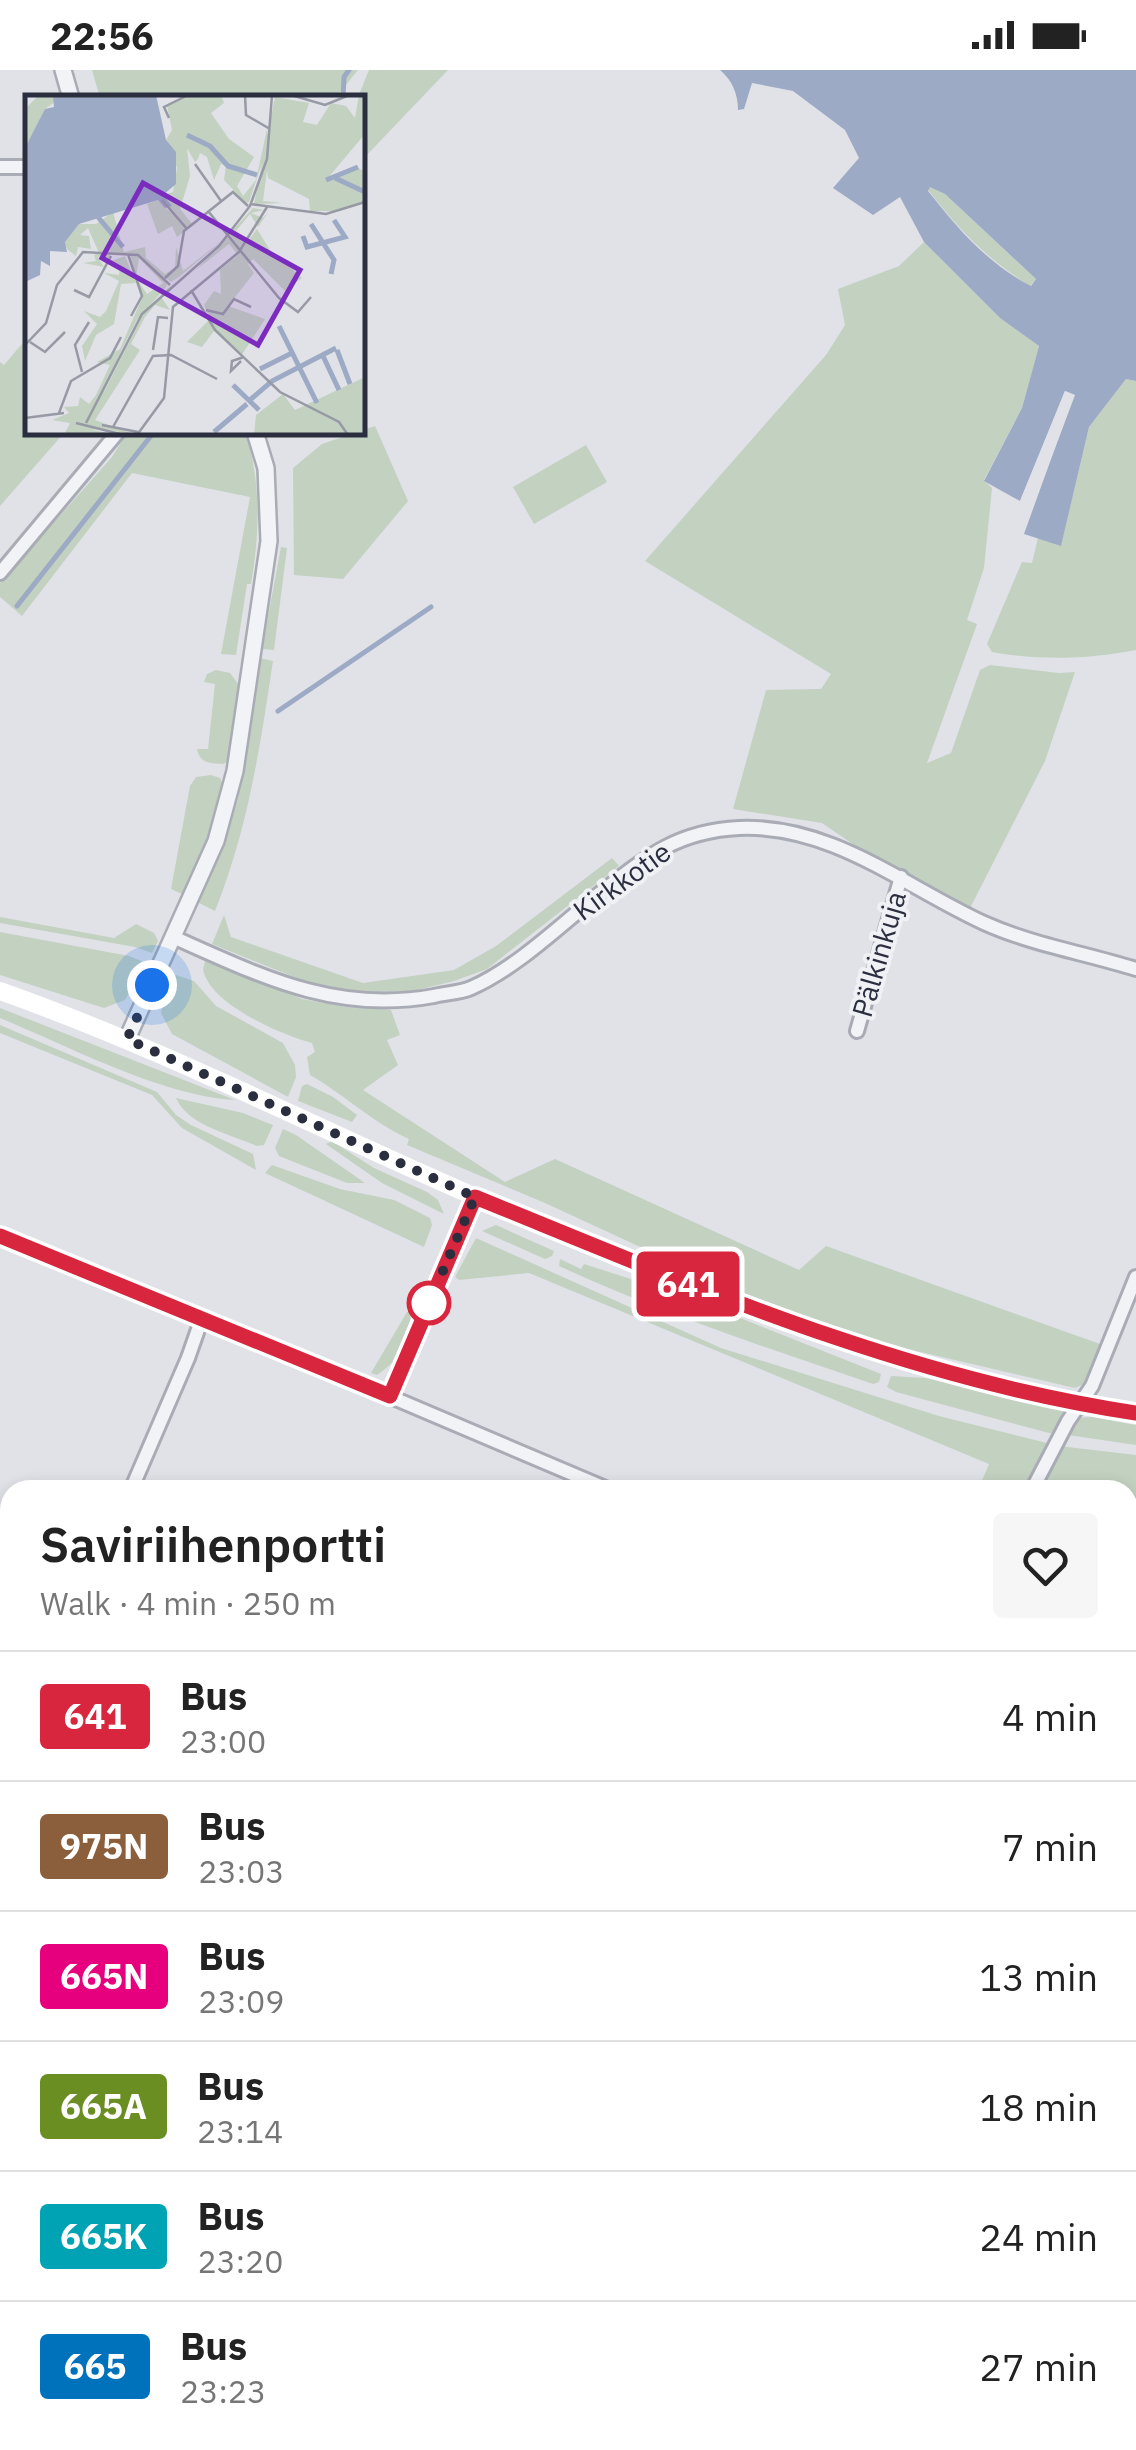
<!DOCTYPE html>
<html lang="en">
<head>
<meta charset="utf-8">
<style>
	:root { --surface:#fff; --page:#f6f6f6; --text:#222; --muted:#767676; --line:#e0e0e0 }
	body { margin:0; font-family:"IBM Plex Sans",sans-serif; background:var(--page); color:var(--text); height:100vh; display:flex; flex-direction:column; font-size:38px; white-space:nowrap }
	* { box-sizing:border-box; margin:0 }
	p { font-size:32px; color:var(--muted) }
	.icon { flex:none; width:55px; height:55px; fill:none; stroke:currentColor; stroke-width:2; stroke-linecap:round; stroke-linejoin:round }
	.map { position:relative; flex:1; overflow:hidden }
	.drawer { position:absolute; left:0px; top:1410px; width:1138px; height:970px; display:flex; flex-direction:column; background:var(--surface); border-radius:30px 30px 0 0; box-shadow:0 5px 15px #0003 }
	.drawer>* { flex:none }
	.badge { padding:0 20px; border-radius:8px; font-size:35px; line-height:65px }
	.you { position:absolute; width:50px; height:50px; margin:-25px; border:8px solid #fff; border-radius:50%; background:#1a73e8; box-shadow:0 0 0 15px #1a73e833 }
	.map>.badge { position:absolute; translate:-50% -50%; box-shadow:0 0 0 5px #fff }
	.round { display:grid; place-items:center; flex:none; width:105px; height:105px; border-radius:10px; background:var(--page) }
	.head { display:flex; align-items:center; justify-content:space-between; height:170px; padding:0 40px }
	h1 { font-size:48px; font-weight:600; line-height:75px }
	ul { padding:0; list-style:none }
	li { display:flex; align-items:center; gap:30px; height:130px; padding:0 40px; border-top:2px solid var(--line) }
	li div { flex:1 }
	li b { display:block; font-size:38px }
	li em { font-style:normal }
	li .badge { min-width:110px; font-weight:700; text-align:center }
	.status { display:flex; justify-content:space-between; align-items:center; height:70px; padding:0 50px; background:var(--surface); direction:ltr }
	.status svg { height:28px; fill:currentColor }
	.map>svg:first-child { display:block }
</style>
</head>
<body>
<div class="status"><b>22:56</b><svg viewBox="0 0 49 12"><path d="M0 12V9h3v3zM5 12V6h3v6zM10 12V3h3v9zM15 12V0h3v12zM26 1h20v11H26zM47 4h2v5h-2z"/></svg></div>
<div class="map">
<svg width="1136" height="2380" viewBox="0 0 1136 2380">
	<rect width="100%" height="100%" fill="#e0e2e8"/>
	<g fill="#c3d1c1">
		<path d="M92 0H358L336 27 100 28Z"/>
		<path d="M369 0H448L363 89 362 28 358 27Z"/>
		<path d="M930 116 945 124 1036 209 1030 216C986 188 960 161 928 120Z"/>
		<path d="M924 172 1000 248 1039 276 1022 338 984 410 992 418 984 498 967 550 977 554 927 693 951 683 980 600 990 595 1059 603 1075 602 1045 691 967 844 901 807 822 753 733 739 766 620 821 619 831 604 645 491 826 285 845 255 838 219 899 196Z"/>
		<path d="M27 268 28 362 64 363 0 436V292L4 295Z"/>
		<path d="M1126 309 1136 311V580C1089 589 1040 591 992 582L987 574 1022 492 1032 493 1038 468 1061 475 1089 357Z"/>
		<path d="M375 356 408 431 343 509 294 505 293 398 322 374Z"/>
		<path d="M127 363H246C261 415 260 461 251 514H247L236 585 221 584 250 427 132 403 22 546 0 527V513L112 387Z"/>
		<path d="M586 375 607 412 534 454 513 417Z"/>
		<path d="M281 477 287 478 274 580 262 579Z"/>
		<path d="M260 588 273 591C260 678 248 758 215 841L197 832 238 730Z"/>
		<path d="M216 600 230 603 239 615 230 689 224 694C210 693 200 694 197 679H208L215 614 204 612 207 604Z"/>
		<path d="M211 705 220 708 224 716 205 775 182 824 171 819 190 716 196 707Z"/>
		<path d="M612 788 619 796 487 899 454 911 413 921 367 922 314 915 212 874 224 845 231 867 363 913 454 900 496 876Z"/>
		<path d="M0 847 114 868 136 854 154 863 158 871 152 883 135 877 0 853Z"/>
		<path d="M0 862 129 886 146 893 125 930 104 938 0 905Z"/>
		<path d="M206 888 302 929 347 937 391 940 400 965 387 970 398 995 363 1020 505 1112 555 1089 799 1200 826 1176 1100 1274 1084 1314 1075 1318 899 1277 830 1256 729 1218 545 1133 407 1075 409 1069C373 1053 345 1025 310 1005L307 987 315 982 312 973C280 964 209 934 203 899Z"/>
		<path d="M170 903 194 911 216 936 283 973 295 995 296 1007 288 1027 172 964 161 943Z"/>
		<path d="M0 938 235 1030C162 1026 68 976 0 948Z"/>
		<path d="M0 955 157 1022 176 1045 191 1055 253 1084 256 1100 182 1058 152 1025 0 963Z"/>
		<path d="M307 1014 333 1027 357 1045 352 1052 298 1031 302 1016Z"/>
		<path d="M176 1028 243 1043 273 1055 264 1075 257 1076C232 1065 187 1055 176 1028Z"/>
		<path d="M283 1059 296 1065 365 1113H347L279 1086 275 1078Z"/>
		<path d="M332 1071 374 1098 427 1122 438 1130 444 1144 382 1113 326 1074Z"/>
		<path d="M272 1095 340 1119 394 1130 430 1148 432 1155 424 1177 265 1103Z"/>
		<path d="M496 1155 554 1181 552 1186 545 1189 482 1161Z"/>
		<path d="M476 1168 721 1278 939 1346 1059 1376 1136 1385V1492L1128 1511V1420H978L989 1394 529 1203 459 1210 455 1207Z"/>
		<path d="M560 1189 581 1199 584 1194 690 1228 881 1304 879 1312 873 1314C767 1278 661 1243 559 1196Z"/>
		<path d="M411 1241C409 1269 401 1289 377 1305L371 1303 407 1242Z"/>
		<path d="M891 1306 925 1308 1064 1339 1066 1344 1056 1363H1049L896 1322 887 1317Z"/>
		<path d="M1092 1347 1136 1355V1375L1068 1365 1066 1362 1077 1348Z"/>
		<path d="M1128 1598 1136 1599V2148L1128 2186Z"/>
		<path d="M10 1638V2264H0V1650Z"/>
		<path d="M426 2370H671L670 2380H420Z"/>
		<path d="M864 2370H1086L1084 2380H887Z"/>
	</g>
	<path fill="#9daac5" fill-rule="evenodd" d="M720 0H1136V311L1126 309 1089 357 1061 476 1024 464 1074 325 1065 321 1020 431 984 411 1022 338 1039 276 1000 248 924 172 900 127 873 145 833 118 859 88 845 60 793 21 752 13 744 39 738 40C738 24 732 10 720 0ZM930 117 945 124 1036 209 1031 216C987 193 958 159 928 121Z"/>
	<path fill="#e0e2e8" d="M1065 321 1075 325 1028 450 1024 448 1068 328 1024 433 1018 436Z"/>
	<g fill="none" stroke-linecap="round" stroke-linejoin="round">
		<g stroke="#9daac5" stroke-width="5">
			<path d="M343 28 344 7 349 0"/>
			<path d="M17 536 154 362"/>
			<path d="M278 641 431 537"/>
		</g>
		<g stroke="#a9acb5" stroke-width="18">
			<g id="minor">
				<path d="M0 97H28"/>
				<path d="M0 503 118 362"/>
				<path d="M173 867C261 906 335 944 434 926 445 923 460 923 471 918 515 899 561 855 599 824 646 787 677 761 739 758 832 754 905 817 984 853 1033 875 1085 883 1136 899"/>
				<path d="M857 961 901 807"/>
				<path d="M0 1166 271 1276 610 1420"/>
				<path d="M390 1326 475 1127"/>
				<path d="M131 1420 188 1288 202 1248"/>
				<path d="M1032 1420 1068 1351 1092 1316 1136 1207"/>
				<path d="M1128 1576 1136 1577"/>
				<path d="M0 1645 10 1632"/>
				<path d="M675 2380 677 2370"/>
			</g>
		</g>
		<g stroke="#a9acb5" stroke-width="20">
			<g id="tertiary">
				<path d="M63 0 71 28"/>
				<path d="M127 969 216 771 235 701 269 471 266 398 255 362"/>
			</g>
		</g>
		<use href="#minor" stroke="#f2f3f6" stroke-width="12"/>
		<use href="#tertiary" stroke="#f2f3f6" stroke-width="15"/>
		<path stroke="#fff" stroke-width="18" d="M0 921C164 979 318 1059 478 1128 689 1220 907 1310 1136 1343"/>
	</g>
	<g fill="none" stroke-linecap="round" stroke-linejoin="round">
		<g stroke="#fff" stroke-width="22">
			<path id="line" d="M0 1166 390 1326 475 1127C692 1215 902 1308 1136 1343"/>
		</g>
		<use href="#line" stroke="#d7263d" stroke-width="15"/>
		<path stroke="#2a2e3e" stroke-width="10" stroke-dasharray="0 18" d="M152 915 127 969 475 1127 429 1233"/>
	</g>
	<circle fill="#fff" stroke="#d7263d" stroke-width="5" cx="429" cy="1233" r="20"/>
	<g text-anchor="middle" stroke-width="8" stroke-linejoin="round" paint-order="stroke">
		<g font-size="28" fill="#2a2e3e" stroke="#eff1f5">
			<text transform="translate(622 811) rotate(-36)" y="10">Kirkkotie</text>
			<text transform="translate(879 884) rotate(-74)" y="10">Pälkinkuja</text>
		</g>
	</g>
	<g transform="translate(25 25)">
		<rect width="340" height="340" fill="#e0e2e8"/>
		<path d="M39 0 20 14 0 58V14L12 2ZM165 0H196L199 8 186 18 204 44 229 62 212 91 218 101 231 85 242 34 243 50 224 107 221 108 199 85 201 71 196 69 189 85 182 62 175 58 173 64 170 67 162 53 165 81 155 114 168 130 152 142 147 131 133 139 122 109 133 105 145 117 138 100 148 97 152 73 141 45 147 35 142 10ZM334 0H340V39L302 84 332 72 340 77V106L315 116H285L284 104 243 83 242 75 238 106 257 108 229 109 250 2 284 8 278 27 292 30 306 8 321 11 330 23ZM228 113 239 115 226 118 238 123 244 116 233 132 225 119 211 136 221 149 232 134 245 155 277 183 260 196 228 164 223 169 229 178 203 211 240 224 216 261 189 236 177 252 162 247 185 224 179 210 189 196 196 199 195 175 213 160 204 149 171 175ZM88 117 99 157 120 152 121 163 140 179 150 173 151 152 158 176 203 141 154 182 146 187 139 182 142 191 112 225 97 254 78 299 120 216 142 194 168 176 136 202 145 215 130 210 120 222 106 249 115 255 70 325 111 340 78 334 66 335 97 340H39L45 328 27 325 44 318 39 312 53 311 55 302 64 309 71 300 85 270 72 267 95 254 117 203 112 184 122 199 138 188 114 163 111 182 105 158 85 160 82 167 72 161 79 172 58 168 71 166 69 160 74 158 63 133 55 140 64 141 66 154 53 152 51 161 43 155 39 148 54 129H71ZM100 161 111 188 96 189 89 229 71 240 60 266 57 251 72 229 59 216 75 222 81 216 94 186 79 178 94 180 95 170 86 166ZM340 282V338L229 340 231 320 258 299 270 315Z" fill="#c3d1c1"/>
		<path d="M131 0 141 45 151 57V89L138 100 147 111 140 113 133 105 54 129 40 147 42 157 25 156V171L16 166 15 180 0 187V53L20 14 29 12 28 1Z" fill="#9daac5"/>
		<path fill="none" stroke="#9daac5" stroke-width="5" d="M162 40 185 51 203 71 232 80M310 83 340 97M301 85 333 72M73 122 98 152M286 129 309 165 306 179M278 141 282 152 320 142 309 125M254 231 292 308M312 255 325 289M298 261 314 295M235 274 267 258M208 290 234 315M225 305 247 286 311 253M189 337 222 309"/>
		<path fill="none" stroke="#979aa4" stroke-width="2.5" d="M220 0 221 20 245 34M266 0 300 10 322 1M144 23 139 12 163 0M170 69 196 106M137 105 162 134M225 109 301 119 340 107M183 116 254 203 273 217 286 202M103 159 117 201 106 221M140 183 153 171 159 136 208 97 223 111M49 195 64 202 86 161M166 195 190 235 255 297 314 327 323 340M181 215 198 219 209 204 226 212M5 247 20 257 40 237M0 250 21 228 32 190 58 157 113 160 145 190M128 255 133 222 143 223M216 266 206 276 207 266 219 262M57 277 50 250 64 227M34 318 46 286 85 263 96 242M0 323 39 318M51 328 99 340M61 328 117 219 194 151 225 111 242 64 247 0M77 330 113 337M88 332 128 261 146 260 192 284M112 340 139 303 148 212 214 157 242 112"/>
		<path fill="#7b2cbf" fill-opacity="0.15" stroke="#7b2cbf" stroke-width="5" d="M118 88 275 175 233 250 77 163Z"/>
		<rect width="340" height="340" fill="none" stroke="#2a2e3e" stroke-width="5"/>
	</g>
</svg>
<div class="you" style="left:152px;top:915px"></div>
<b class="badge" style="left:688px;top:1214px;background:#d7263d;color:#fff">641</b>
<section class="drawer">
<div class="head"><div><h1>Saviriihenportti</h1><p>Walk · 4 min · 250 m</p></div><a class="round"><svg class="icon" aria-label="heart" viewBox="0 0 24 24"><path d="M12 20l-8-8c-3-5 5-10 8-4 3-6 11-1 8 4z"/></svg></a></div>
<ul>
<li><span class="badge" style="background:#d7263d;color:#fff">641</span><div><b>Bus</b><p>23:00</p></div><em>4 min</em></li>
<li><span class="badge" style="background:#8b5e3c;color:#fff">975N</span><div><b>Bus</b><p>23:03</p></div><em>7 min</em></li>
<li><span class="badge" style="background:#e6007e;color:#fff">665N</span><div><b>Bus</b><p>23:09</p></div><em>13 min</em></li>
<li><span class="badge" style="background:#6b8e23;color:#fff">665A</span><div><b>Bus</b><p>23:14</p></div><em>18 min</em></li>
<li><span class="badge" style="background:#00a3b4;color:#fff">665K</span><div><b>Bus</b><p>23:20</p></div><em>24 min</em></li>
<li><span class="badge" style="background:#0072bc;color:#fff">665</span><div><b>Bus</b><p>23:23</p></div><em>27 min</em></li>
</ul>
</section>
</div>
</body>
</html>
